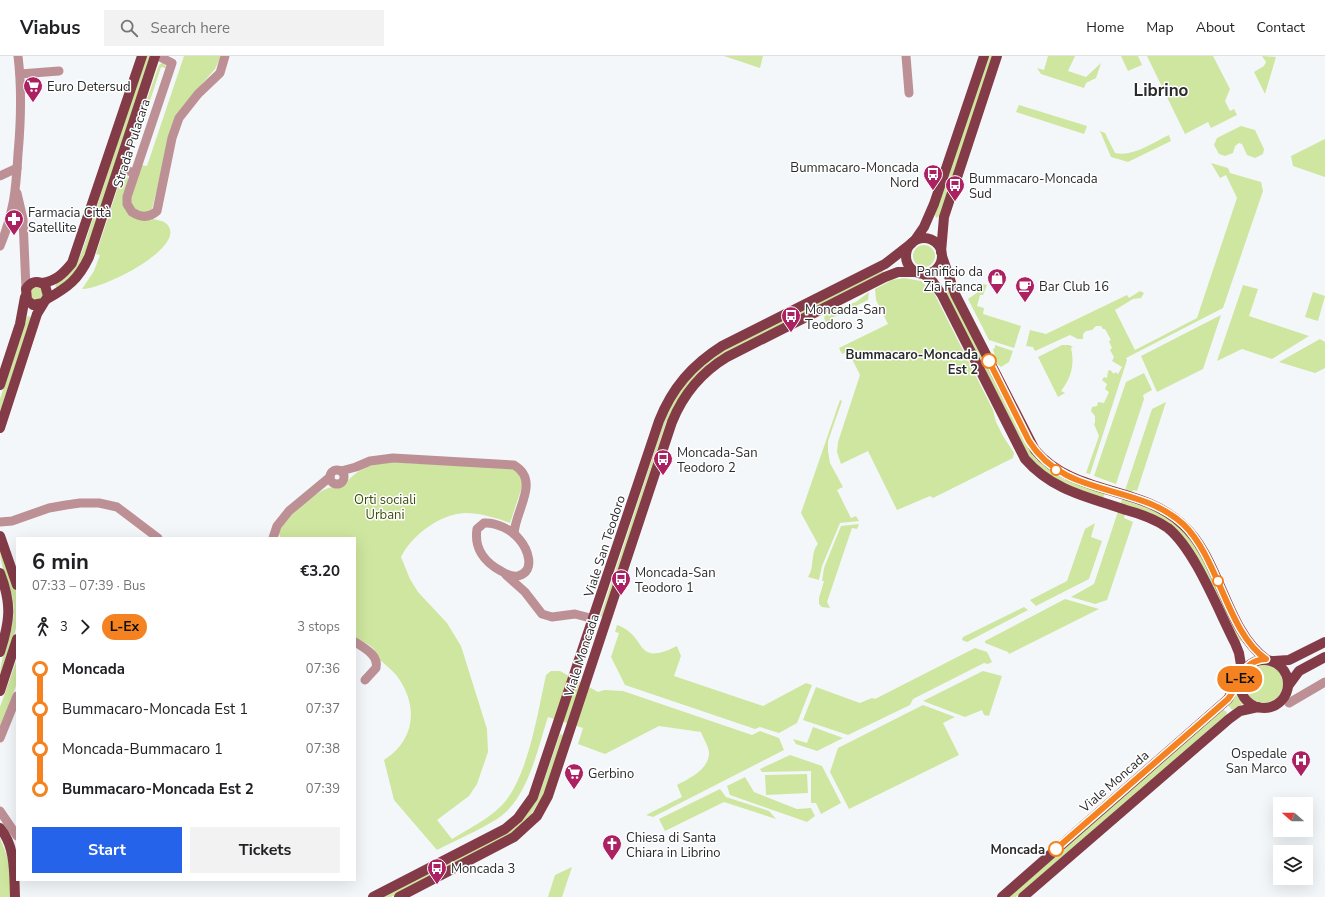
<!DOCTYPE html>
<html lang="en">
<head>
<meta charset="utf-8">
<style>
	:root { --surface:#fff; --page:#f2f2f2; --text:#202124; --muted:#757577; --line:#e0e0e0; --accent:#2563eb }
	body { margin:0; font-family:"Nunito Sans",sans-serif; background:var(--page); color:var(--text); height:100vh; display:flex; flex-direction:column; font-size:15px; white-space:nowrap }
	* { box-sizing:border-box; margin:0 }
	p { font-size:13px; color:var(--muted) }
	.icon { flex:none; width:22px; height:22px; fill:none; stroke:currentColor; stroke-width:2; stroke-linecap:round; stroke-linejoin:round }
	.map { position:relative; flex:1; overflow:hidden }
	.sheet { position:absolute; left:16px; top:481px; width:340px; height:344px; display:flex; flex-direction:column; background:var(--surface); border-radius:0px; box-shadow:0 4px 16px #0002 }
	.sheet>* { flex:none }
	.badge { padding:0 8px; border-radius:13px; font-size:14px; line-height:26px }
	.needle { width:26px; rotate:290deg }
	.buttons { position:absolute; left:1273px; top:741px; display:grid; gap:8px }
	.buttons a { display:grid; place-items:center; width:40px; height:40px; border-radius:0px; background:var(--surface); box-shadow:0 4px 16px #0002; font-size:20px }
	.map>.badge { position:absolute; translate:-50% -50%; box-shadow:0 0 0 2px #fff }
	.legs { display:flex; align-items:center; gap:6px; height:44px; padding:0 16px; font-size:13px }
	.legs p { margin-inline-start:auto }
	.head { display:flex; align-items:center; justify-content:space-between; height:68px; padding:0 16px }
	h1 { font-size:22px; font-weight:700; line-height:30px }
	.button { display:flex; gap:8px; margin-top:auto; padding:8px 16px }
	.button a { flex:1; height:46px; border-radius:0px; background:var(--accent); color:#fff; font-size:16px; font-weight:700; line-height:46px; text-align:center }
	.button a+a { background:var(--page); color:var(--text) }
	ul { padding:0 16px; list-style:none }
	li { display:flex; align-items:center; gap:14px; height:40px; font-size:15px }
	li i { display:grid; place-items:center; width:6px; height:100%; margin:0 5px; background:currentColor }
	li i::after { content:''; width:10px; height:10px; margin:-5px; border:3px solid; border-radius:50%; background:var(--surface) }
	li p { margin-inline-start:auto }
	li:first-child i { background:linear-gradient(#0000 50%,currentColor 0) }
	li:last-child i { background:linear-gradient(currentColor 50%,#0000 0) }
	header { display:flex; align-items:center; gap:24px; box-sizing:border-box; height:56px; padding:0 20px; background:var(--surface); border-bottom:1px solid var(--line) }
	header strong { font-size:19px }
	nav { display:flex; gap:22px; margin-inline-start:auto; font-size:14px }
	.search { width:280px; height:36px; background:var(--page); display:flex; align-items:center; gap:10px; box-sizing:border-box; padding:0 14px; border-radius:0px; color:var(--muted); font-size:15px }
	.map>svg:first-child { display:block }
</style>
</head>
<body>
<header>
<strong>Viabus</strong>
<div class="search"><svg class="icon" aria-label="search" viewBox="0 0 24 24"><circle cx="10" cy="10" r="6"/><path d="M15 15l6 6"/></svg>Search here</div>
<nav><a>Home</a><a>Map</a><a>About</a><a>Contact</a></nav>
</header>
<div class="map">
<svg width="1325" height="841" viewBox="0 0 1325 841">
	<rect width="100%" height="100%" fill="#f4f7fa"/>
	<g fill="#cee69f">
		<path d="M146 0H150L87 194C79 211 72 222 57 232L55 230 56 228 77 207 83 193Z"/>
		<path d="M184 0H221L215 13 189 43 169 83 152 153 145 157 136 155 130 145 141 109 147 110Z"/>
		<path d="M724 0H763L760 12Z"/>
		<path d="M988 0H993L939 160 936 162 935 158Z"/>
		<path d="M1048 0H1075L1068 15 1086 21 1101 7 1096 22 1086 27 1084 32 1041 18 1037 12 1044 14Z"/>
		<path d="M1121 0H1138L1142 9 1128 15Z"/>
		<path d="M1213 0 1230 33 1225 45 1230 55 1234 53 1237 59 1211 72 1208 66 1185 78 1147 0Z"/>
		<path d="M1262 0 1276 1 1265 38 1254 16 1264 10 1266 6Z"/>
		<path d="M162 7 166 10V12L161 11 145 60V49L159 9Z"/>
		<path d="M1019 49 1087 70 1084 78 1016 56Z"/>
		<path d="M1241 70 1255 74 1264 93 1263 98 1255 102 1247 99 1242 88 1239 87 1235 90 1233 97 1225 100 1219 98 1214 89 1217 82Z"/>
		<path d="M1100 75 1105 77 1115 97C1133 101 1152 87 1169 79L1171 85 1128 106 1111 101Z"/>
		<path d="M1325 83V121L1293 110 1291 100Z"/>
		<path d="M1211 107 1228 112 1230 117 1261 126 1263 135 1223 252 1126 302 1127 304 1090 418 1086 417 1099 380 1094 368 1095 367V360L1091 355 1092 351 1097 350 1098 346 1104 347 1109 336 1105 333 1107 328 1102 324 1104 321 1107 322 1108 315 1110 314 1114 318 1115 316 1118 318 1122 311 1112 305 1114 301 1110 294 1112 292 1109 285 1111 284 1105 273H1103L1101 270H1096L1092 274 1086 275 1083 278V283H1078L1070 279 1035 295 1033 291 1026 290 1030 274 1046 278 1127 239 1129 242 1140 235 1144 237 1141 242 1133 243 1115 254 1135 294 1197 262 1237 142 1226 119 1220 122Z"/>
		<path d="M123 120H127L129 125 124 147C132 152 141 159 150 162 157 165 165 163 169 171 182 194 101 234 82 233L94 215 100 199 96 198 121 122Z"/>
		<circle cx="924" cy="200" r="11"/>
		<path d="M883 213V218L709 307C690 325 677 343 666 367L603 560 600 561 668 354 688 322 713 300Z"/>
		<path d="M904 222 921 225 934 237 993 354 996 366 1003 380 1014 397 1013 402 933 442 930 440 897 454 868 395 841 408 837 396 838 386 860 319 848 295 842 298 839 292 888 268 876 244 875 233 892 224Z"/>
		<path d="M983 228 987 229 983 239H980L977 250 984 252 983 258 1021 270 1014 292 989 284 968 243 978 236Z"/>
		<path d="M1243 229 1258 233 1249 260 1309 280 1272 303 1242 293 1217 305Z"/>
		<path d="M34 230 41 231 44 241 34 245 29 238Z"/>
		<path d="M947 234 949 235 1037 403 1063 423 1105 438 1103 442 1071 432 1051 421 1030 402 945 236Z"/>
		<path d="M869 236 868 244 830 263 832 268 828 270 824 262 826 257 856 246Z"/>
		<path d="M1313 236 1325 240 1318 265 1305 261Z"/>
		<path d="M1221 259 1203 313 1157 336 1141 300Z"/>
		<path d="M29 260 31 262 0 356V343L27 261Z"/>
		<path d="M1320 283 1325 286V312L1315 317 1279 306Z"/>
		<path d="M995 289 1013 295 1009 306 1001 311 997 308 993 293 995 292Z"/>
		<path d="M1062 289H1069L1073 291 1071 292C1075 309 1071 322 1061 335L1065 337 1058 341 1038 301Z"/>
		<path d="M1144 317 1152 334 1143 339 1144 343 1116 428 1094 420 1126 326Z"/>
		<path d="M840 344 842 345 828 385V395L830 407 843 431 837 434 851 462 856 460 859 465 840 467 822 510 819 524 808 521C815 511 810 497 818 488L801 457Z"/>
		<path d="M1166 346 1137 435 1133 434 1129 446 1159 456 1182 474 1197 492 1242 584 1240 585 1192 494 1127 451 1124 462 1133 466 1107 544 1095 548 1071 541 1094 528 1152 353Z"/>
		<path d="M384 406 512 412 518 416 523 428 510 467C497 462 480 457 465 457 440 458 412 479 401 501L410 523 418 536 447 567 461 590 487 673 488 696 477 728 469 740 437 764 452 783C468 773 489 763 502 749 528 722 538 655 546 619L551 615H560L598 636 604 634 623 635 752 679 760 675 779 682 784 694 653 761 646 759 682 741 677 729C688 723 709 714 709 697 709 691 703 682 701 676L659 670 605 698 578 688 583 672 548 661C537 694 528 743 497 763 478 775 456 784 437 794L394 744 384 704C412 686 419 656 401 626 396 617 388 611 380 604 377 601 376 596 374 593 369 588 361 585 355 582V482H280C280 480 279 478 279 477 280 465 315 437 326 433 332 430 338 432 344 430 354 415 367 410 384 406Z"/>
		<path d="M1095 467 1091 481 1102 485 1089 523 1036 550 1030 544 1067 525 1085 473Z"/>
		<path d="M859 468 857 473 852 472 827 546 830 552 822 551 819 548V542L824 525H822L824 512 841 470Z"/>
		<path d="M0 494C6 509 14 524 17 540 22 568 9 594 0 620 0 598 13 579 14 557 15 534 0 516 0 494Z"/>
		<path d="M1065 543 1099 553 1009 598 1008 596 985 587V585Z"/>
		<path d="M1024 551 1028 554 967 586 962 584 963 581Z"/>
		<path d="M617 569C648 579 633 612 677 590L681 600 674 620 763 650 806 627 812 629 797 667 779 677 760 671 755 673 625 629 611 601 619 577 615 576Z"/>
		<path d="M975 592 987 596 992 606 988 608 984 607 913 643 910 649 848 679 803 664 816 631 860 647 872 642 875 643Z"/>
		<path d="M17 603 16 630 0 672V651Z"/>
		<circle cx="1264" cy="628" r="19"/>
		<path d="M983 615 1002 620 989 660 984 659 982 654 965 661 923 645Z"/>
		<path d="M1237 639 1243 648 1232 654 1228 649Z"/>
		<path d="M923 649 955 661 943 667 959 699 849 753 830 716 838 692Z"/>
		<path d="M1222 653 1227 656 1226 659 1016 841H1007Z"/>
		<path d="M813 671 843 682 817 695 796 688 793 683 807 687Z"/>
		<path d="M560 678 563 679 545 736 527 765 503 784 391 841H380L524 762 539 739Z"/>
		<path d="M790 699 822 710 841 747 821 758 816 747H811V715L762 716 760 713Z"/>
		<path d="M807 718 808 737 766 739 765 719Z"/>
		<path d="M745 721 754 736 797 753 811 752 815 760 807 766 730 739 727 730Z"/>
		<path d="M720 733 726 741 769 755 776 763 724 746 665 775 659 763Z"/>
		<path d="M0 782 11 810 12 841H0Z"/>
		<path d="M572 811 562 841H548L555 819Z"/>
	</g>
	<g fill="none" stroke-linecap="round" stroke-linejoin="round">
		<g stroke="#bd9096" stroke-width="9">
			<path d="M158 0 172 7 127 141V148L132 156C141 162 149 162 157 155L172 82 179 62 198 38 220 17 225 0"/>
			<path d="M906 0 909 37"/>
			<path d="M20 18 59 15"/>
			<path d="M118 112 135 117"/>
			<path d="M0 120 17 112"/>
			<path d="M17 137 23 163 26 233"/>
			<path d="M0 190C14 157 16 133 18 98 21 65 22 33 18 0"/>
			<circle cx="337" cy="421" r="7"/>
			<path d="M341 415 356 411 370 405 393 402 514 409C541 425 515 454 514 478"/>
			<path d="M0 466 12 465 49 452 66 449 80 447H99L117 451 158 482"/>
			<path d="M484 467C496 466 512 474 519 483 527 492 537 515 518 520 513 521 506 518 501 515 484 506 474 492 477 473Z"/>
			<path d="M273 482 277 470 289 455 330 421"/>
			<path d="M506 519 525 536 542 558 552 561 575 558 594 563"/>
			<path d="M355 586C364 592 379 599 376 612L365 624"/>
			<path d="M1289 647 1325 626"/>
			<path d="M0 682 17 640"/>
			<path d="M0 755 17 780"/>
		</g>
		<g stroke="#843b48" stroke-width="10">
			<circle cx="924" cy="200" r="18"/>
			<path d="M915 184 924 171 934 148 984 0"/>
			<path d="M941 196 944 161 997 0"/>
			<path d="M942 200 955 238 1035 394C1074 440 1140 429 1182 468 1220 501 1226 575 1266 603"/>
			<path d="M924 218 933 226 942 239 1025 403C1053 435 1088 441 1126 454 1141 458 1155 463 1168 472 1195 494 1218 554 1235 587L1239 597 1242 615"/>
			<path d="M42 227C56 225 63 218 72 207L142 0"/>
			<path d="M47 243C68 231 78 224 89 201L155 0"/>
			<path d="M0 329 20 268 25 241"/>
			<path d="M0 372 37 258 48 240 45 229C38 224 31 225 26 233L27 244 33 249 43 247"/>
			<path d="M0 480 17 529"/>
			<path d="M0 517C12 548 10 565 0 596"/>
			<circle cx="1264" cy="628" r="24"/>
			<path d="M1274 605 1289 604 1325 586"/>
			<path d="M1288 630 1299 615 1325 601"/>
			<path d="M0 635 17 583"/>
			<path d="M0 772C16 791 14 818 15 841"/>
			<path d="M373 841 505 773 518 762 533 741 659 365C672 332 692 309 722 290L885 208 912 187"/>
			<path d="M399 841 514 781 537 760 548 740 672 366C683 339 702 316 727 301L885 221 898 216H915"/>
			<path d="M1002 841 1228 643 1239 624"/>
			<path d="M1023 841 1229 663 1240 655 1258 651"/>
		</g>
	</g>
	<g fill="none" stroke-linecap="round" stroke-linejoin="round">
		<g stroke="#fff" stroke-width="9">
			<path id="line-1" d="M989 305 1029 385C1065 443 1137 426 1183 468 1219 502 1227 576 1266 603 1241 604 1241 627 1228 643L1056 793"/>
		</g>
		<use href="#line-1" stroke="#f58220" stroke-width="6"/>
	</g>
	<defs>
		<g id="supermarket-pin" transform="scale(1)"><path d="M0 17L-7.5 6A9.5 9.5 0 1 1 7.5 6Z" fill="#ac2161" stroke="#fff"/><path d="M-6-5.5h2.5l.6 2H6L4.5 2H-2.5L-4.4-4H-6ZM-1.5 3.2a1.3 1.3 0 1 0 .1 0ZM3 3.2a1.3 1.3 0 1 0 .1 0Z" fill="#fff"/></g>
		<g id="bus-pin" transform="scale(1)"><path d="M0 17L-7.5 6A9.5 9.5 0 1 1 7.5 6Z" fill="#ac2161" stroke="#fff"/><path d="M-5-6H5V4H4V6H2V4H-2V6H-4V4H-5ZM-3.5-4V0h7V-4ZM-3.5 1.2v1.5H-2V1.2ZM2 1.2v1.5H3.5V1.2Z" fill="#fff"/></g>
		<g id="pharmacy-pin" transform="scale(1)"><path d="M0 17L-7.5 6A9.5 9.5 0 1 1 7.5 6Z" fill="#ac2161" stroke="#fff"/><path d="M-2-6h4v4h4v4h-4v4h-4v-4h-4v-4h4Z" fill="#fff"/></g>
		<g id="shop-pin" transform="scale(1)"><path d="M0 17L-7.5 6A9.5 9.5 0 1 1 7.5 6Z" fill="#ac2161" stroke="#fff"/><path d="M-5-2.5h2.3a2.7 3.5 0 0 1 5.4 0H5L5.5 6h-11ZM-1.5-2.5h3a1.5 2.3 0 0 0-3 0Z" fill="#fff"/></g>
		<g id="cafe-pin" transform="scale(1)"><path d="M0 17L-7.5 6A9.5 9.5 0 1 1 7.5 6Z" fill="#ac2161" stroke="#fff"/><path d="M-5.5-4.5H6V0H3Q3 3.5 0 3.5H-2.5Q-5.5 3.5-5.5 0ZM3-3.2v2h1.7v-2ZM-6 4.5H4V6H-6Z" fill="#fff"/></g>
		<g id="hospital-pin" transform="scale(1)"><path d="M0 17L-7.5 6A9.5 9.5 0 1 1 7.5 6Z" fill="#ac2161" stroke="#fff"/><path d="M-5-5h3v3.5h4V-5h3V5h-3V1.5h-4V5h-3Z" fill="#fff"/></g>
		<g id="church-pin" transform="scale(1)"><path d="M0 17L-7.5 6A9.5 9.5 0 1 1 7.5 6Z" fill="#ac2161" stroke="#fff"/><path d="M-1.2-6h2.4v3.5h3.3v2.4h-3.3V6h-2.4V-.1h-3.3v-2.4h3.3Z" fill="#fff"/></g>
	</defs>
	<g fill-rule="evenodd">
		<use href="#supermarket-pin" x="33" y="30"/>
		<use href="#bus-pin" x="933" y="118"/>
		<use href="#bus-pin" x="955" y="129"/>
		<use href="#pharmacy-pin" x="14" y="163"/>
		<use href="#shop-pin" x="997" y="222"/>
		<use href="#cafe-pin" x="1025" y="230"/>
		<use href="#bus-pin" x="791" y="260"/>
		<use href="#bus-pin" x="663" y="403"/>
		<use href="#bus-pin" x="621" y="523"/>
		<use href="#hospital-pin" x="1301" y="704"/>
		<use href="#supermarket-pin" x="574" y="717"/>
		<use href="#church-pin" x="612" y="788"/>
		<use href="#bus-pin" x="437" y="812"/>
	</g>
	<g fill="#fff" stroke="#f58220" stroke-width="2">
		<circle cx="989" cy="305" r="7"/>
		<circle cx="1056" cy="414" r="5"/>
		<circle cx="1218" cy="525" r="5"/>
		<circle cx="1056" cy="793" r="7"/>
	</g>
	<g text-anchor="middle" stroke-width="3" stroke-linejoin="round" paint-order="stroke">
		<g font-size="13" fill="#2a2b2c" stroke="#fff" text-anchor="start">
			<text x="47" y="35">Euro Detersud</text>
			<text x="919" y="116" text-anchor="end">Bummacaro-Moncada<tspan x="919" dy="15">Nord</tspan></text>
			<text x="969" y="127">Bummacaro-Moncada<tspan x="969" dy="15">Sud</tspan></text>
			<text x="28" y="161">Farmacia Città<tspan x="28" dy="15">Satellite</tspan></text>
			<text x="983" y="220" text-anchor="end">Panificio da<tspan x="983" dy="15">Zia Franca</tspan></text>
			<text x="1039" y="235">Bar Club 16</text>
			<text x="805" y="258">Moncada-San<tspan x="805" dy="15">Teodoro 3</tspan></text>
			<text x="677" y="401">Moncada-San<tspan x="677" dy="15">Teodoro 2</tspan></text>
			<text x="635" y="521">Moncada-San<tspan x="635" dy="15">Teodoro 1</tspan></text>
			<text x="1287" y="702" text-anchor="end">Ospedale<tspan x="1287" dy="15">San Marco</tspan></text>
			<text x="588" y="722">Gerbino</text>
			<text x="626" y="786">Chiesa di Santa<tspan x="626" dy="15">Chiara in Librino</tspan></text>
			<text x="451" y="817">Moncada 3</text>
		</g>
		<g font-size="13" fill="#2a2b2c" stroke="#fff">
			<text transform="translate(131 87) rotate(-72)" y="5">Strada Pulacara</text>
			<text transform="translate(604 490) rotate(-72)" y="5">Viale San Teodoro</text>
			<text transform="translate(581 599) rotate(-72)" y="5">Viale Moncada</text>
			<text transform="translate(1114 725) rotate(-41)" y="5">Viale Moncada</text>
		</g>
		<g font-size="13" font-weight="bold" fill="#2a2b2c" stroke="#fff" text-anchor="end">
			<text x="978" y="303">Bummacaro-Moncada<tspan x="978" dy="15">Est 2</tspan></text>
			<text x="1045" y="798">Moncada</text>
		</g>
		<g font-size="13" fill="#3d4e0c" stroke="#fff">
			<text x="385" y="448">Orti sociali<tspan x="385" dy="15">Urbani</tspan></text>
		</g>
		<g font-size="17" font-weight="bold" fill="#2a2b2c" stroke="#fff">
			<text x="1161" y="40">Librino</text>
		</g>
	</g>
</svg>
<div class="buttons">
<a><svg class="needle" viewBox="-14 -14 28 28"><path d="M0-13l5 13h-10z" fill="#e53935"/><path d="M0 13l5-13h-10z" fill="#757577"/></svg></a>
<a><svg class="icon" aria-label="layers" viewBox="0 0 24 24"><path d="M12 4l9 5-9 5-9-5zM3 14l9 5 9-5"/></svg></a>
</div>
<b class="badge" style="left:1240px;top:623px;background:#f58220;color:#111">L-Ex</b>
<section class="sheet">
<div class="head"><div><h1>6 min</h1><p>07:33 – 07:39 · Bus</p></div><b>€3.20</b></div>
<div class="legs"><svg class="icon" aria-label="walk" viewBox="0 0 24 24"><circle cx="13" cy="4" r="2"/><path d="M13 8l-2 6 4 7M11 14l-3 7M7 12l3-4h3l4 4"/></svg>3<svg class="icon" aria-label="forward" viewBox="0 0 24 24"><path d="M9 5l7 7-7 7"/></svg><b class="badge" style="background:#f58220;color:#111">L-Ex</b><p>3 stops</p></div>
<ul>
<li><i style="color:#f58220"></i><b>Moncada</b><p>07:36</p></li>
<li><i style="color:#f58220"></i><span>Bummacaro-Moncada Est 1</span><p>07:37</p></li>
<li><i style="color:#f58220"></i><span>Moncada-Bummacaro 1</span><p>07:38</p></li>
<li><i style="color:#f58220"></i><b>Bummacaro-Moncada Est 2</b><p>07:39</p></li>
</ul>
<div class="button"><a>Start</a><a>Tickets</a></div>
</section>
</div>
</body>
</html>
